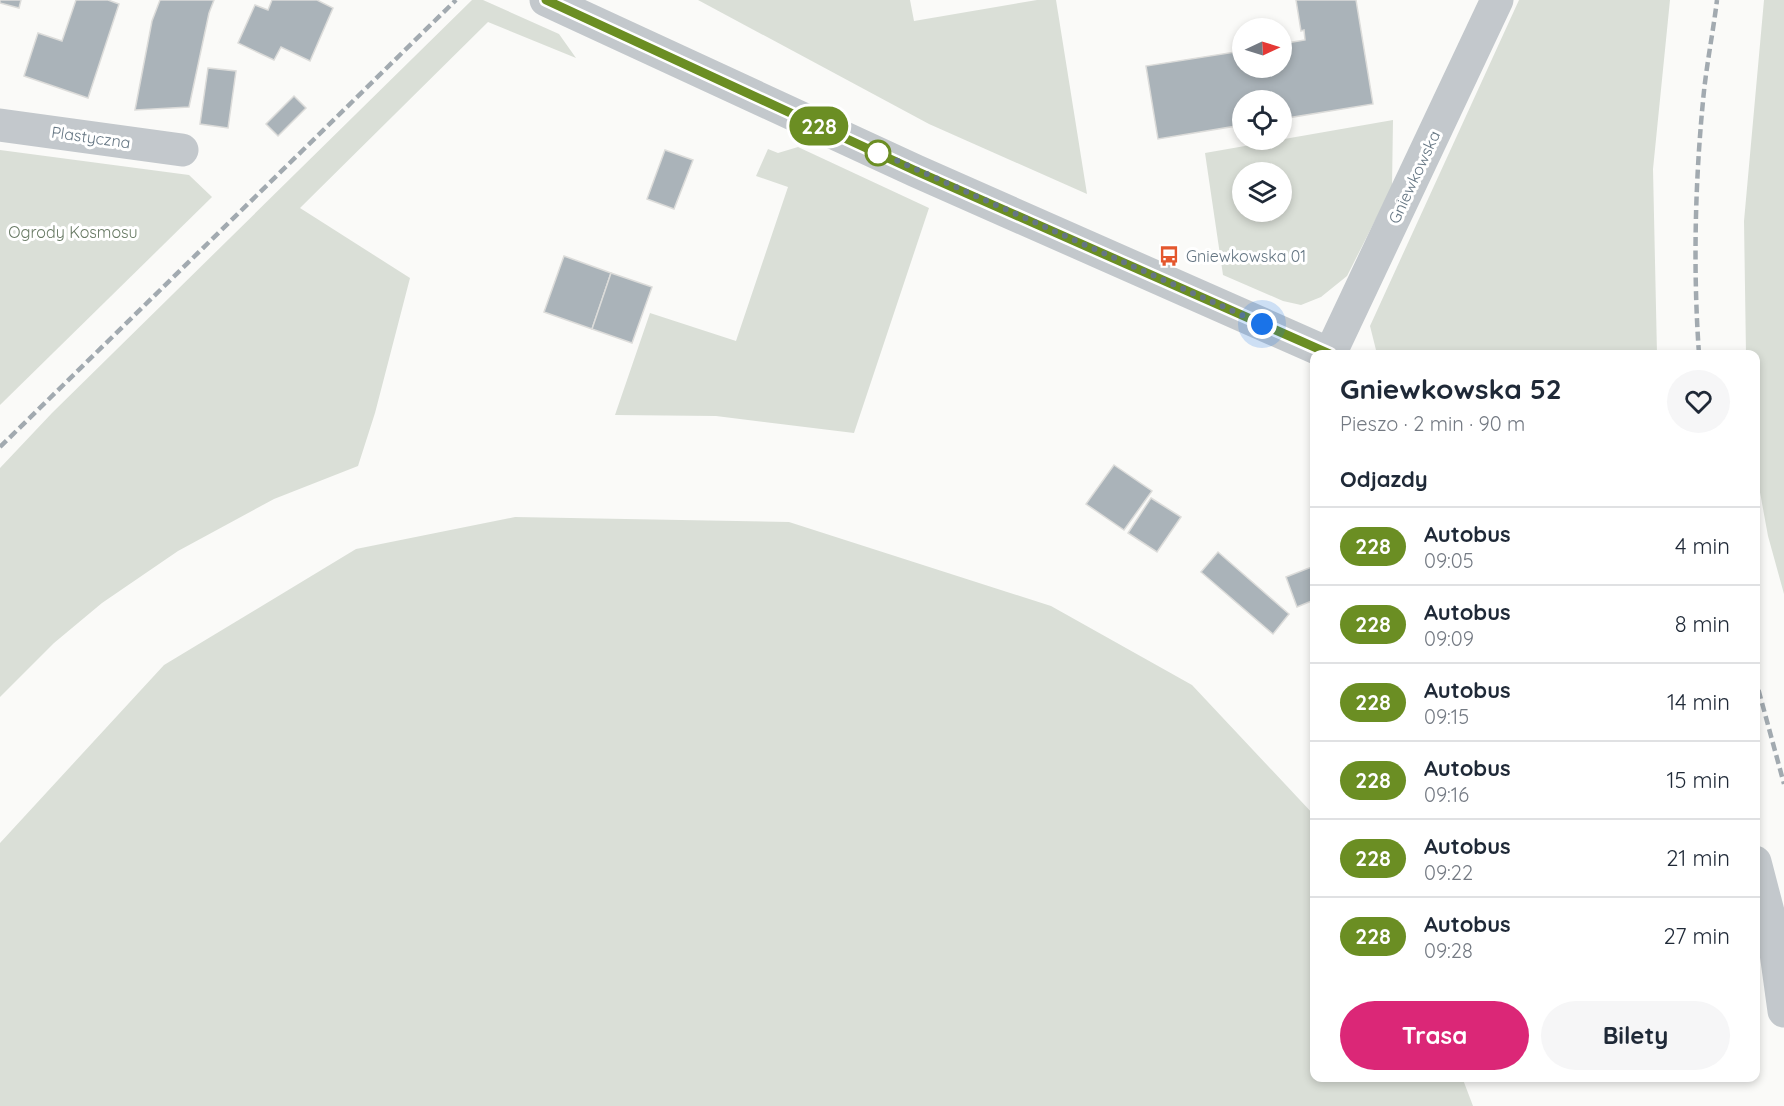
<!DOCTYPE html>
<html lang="pl">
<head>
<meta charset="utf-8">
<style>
	:root { --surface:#fff; --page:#f6f6f7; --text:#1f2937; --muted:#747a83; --line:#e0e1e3; --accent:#db2777 }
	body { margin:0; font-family:Quicksand,sans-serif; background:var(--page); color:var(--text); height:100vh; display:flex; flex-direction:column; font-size:22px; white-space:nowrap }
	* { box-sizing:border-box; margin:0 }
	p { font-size:20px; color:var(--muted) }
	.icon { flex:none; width:33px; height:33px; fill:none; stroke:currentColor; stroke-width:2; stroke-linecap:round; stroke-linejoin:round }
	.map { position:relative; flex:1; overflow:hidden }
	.sheet { position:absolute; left:1310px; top:350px; width:450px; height:732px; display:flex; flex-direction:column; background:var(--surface); border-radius:12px; box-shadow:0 3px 9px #0003 }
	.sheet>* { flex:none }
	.badge { padding:0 12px; border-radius:20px; font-size:21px; line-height:39px }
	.needle { width:39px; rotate:86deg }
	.fabs { position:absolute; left:1232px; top:18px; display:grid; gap:12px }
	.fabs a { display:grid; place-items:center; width:60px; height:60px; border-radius:50%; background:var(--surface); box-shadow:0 3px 9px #0003; font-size:30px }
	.you { position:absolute; width:30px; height:30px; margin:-15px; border:4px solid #fff; border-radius:50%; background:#1a73e8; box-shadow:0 0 0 9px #1a73e833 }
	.map>.badge { position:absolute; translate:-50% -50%; box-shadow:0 0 0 3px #fff }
	h2 { padding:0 30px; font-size:22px; line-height:54px }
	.round { display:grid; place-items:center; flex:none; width:63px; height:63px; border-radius:32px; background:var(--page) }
	.summary { display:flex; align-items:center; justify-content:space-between; height:102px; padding:0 30px }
	h1 { font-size:28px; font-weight:700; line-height:45px }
	.primary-button { display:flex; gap:12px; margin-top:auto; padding:12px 30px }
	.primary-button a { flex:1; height:69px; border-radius:36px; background:var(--accent); color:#fff; font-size:24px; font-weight:700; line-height:69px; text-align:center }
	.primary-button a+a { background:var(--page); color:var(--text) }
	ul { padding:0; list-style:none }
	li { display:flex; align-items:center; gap:18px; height:78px; padding:0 30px; border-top:2px solid var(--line) }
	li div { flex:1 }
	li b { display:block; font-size:22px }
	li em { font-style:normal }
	li .badge { min-width:66px; font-weight:700; text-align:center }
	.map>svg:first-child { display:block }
</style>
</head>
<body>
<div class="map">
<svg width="1784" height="1106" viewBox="0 0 1784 1106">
	<rect width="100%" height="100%" fill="#fafaf8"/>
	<g fill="#dadfd7" fill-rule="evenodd">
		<path d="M472 0H483L559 34 576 58 488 22 300 208 410 278 375 413 358 466 274 499 178 551 102 603 54 643 0 697V468L52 413Z"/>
		<path d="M698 0H910L914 21 1037 0H1056L1087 194 929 124Z"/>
		<path d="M1519 0H1670L1653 169 1657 354H1379L1376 350 1370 326Z"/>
		<path d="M1764 0H1784V594L1768 536 1755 465V354H1746L1744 221Z"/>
		<path d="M1393 120 1392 187 1347 276 1321 297 1301 305 1283 301 1223 275 1205 153ZM1242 172H1281V212H1242Z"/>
		<path d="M798 147 929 208 854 433 716 416 615 415 650 313 736 341 788 187 756 176 768 149 778 153Z"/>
		<path d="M0 150 189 175 212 197 0 405Z"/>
		<path d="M515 517 789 522 1051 606 1192 685 1314 815V1077H1462L1473 1106H0V843L164 665 356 549Z"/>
	</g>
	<g fill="#aab3b9" stroke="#dcdcda" stroke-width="1.5">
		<path d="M0 0H21L19 8 0 3Z"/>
		<path d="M76 0H108L119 4 88 98 24 76 38 33 62 41Z"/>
		<path d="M160 0H214L209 13 189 107 135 110 152 21Z"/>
		<path d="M272 0H317L333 8 310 61 281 47 274 60 238 43 255 5 268 10Z"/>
		<path d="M1296 0H1356L1373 104 1281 119V100H1242V125L1158 139 1146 66 1235 52 1236 59 1242 58V68H1281V44L1305 40 1304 30 1301 31Z"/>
		<path d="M208 68 236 71 228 128 200 124Z"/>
		<path d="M294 96 306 108 278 136 266 124Z"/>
		<path d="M665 150 693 160 674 209 647 199Z"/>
		<path d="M564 256 611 273 592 329 544 312Z"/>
		<path d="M611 273 652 287 632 343 592 329Z"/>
		<path d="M1114 465 1152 491 1124 530 1086 504Z"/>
		<path d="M1151 498 1181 517 1157 552 1128 533Z"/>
		<path d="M1218 552 1289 614 1273 634 1201 572Z"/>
		<path d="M1314 566V600L1297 607 1286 577Z"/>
	</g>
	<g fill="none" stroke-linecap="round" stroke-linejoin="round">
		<g stroke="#c3c8cc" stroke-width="33">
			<path d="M546 0 916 171 1330 354"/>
			<path d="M0 125 182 150"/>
			<path d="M1330 354 1497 0"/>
			<path d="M1755 862 1773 931 1784 1011"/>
		</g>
		<g stroke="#a2aab0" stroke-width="4.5" stroke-dasharray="9 4.5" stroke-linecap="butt">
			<path d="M1699 354C1693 270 1695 184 1703 101 1706 67 1713 33 1717 0"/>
			<path d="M0 447 456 0"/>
			<path d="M1755 677 1784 784"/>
		</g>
	</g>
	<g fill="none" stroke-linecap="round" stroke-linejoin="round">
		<g stroke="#fff" stroke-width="14">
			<path id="line" d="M546 0 916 171 1330 354"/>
		</g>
		<use href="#line" stroke="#6b8e23" stroke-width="9"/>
		<path stroke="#657683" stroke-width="6" stroke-dasharray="0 10.8" d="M878 153 873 150 1262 324"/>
	</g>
	<defs>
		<g id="bus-bare" transform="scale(1.62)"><path d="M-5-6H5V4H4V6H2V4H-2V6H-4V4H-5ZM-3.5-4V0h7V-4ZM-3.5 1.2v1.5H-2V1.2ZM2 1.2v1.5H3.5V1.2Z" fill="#e4572e" stroke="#fff" stroke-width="2.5" paint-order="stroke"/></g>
	</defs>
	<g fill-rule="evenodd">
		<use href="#bus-bare" x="1169" y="256"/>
	</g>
	<circle fill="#fff" stroke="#6b8e23" stroke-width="3" cx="878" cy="153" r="12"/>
	<g text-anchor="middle" stroke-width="6" stroke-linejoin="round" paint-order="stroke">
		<g font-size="16" fill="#657683" stroke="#fff">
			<text transform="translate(91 137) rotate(8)" y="6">Plastyczna</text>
			<text transform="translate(1414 177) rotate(-65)" y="6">Gniewkowska</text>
		</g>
		<g font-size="16" fill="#687a64" stroke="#fff">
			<text x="73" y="238">Ogrody Kosmosu</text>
		</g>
		<g font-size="16" fill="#657683" stroke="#fff" text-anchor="start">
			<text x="1186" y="262">Gniewkowska 01</text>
		</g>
	</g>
</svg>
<div class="fabs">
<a><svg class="needle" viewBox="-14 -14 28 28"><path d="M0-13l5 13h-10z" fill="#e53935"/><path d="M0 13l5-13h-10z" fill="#747a83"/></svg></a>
<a><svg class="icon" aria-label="locate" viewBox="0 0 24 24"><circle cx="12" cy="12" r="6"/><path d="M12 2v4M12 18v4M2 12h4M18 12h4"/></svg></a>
<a><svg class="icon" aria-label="layers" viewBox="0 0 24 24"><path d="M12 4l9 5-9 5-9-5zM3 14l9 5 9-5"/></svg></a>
</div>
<div class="you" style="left:1262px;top:324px"></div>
<b class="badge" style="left:819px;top:126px;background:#6b8e23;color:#fff">228</b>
<section class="sheet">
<div class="summary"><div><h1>Gniewkowska 52</h1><p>Pieszo · 2 min · 90 m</p></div><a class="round"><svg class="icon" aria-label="heart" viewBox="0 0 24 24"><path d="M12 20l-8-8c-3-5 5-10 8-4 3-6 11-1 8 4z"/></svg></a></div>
<h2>Odjazdy</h2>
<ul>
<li><span class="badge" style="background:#6b8e23;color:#fff">228</span><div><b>Autobus</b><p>09:05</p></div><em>4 min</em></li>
<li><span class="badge" style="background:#6b8e23;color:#fff">228</span><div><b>Autobus</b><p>09:09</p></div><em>8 min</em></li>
<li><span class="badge" style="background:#6b8e23;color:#fff">228</span><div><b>Autobus</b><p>09:15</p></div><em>14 min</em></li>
<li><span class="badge" style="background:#6b8e23;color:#fff">228</span><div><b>Autobus</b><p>09:16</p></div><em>15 min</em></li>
<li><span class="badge" style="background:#6b8e23;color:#fff">228</span><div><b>Autobus</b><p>09:22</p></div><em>21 min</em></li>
<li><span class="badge" style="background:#6b8e23;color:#fff">228</span><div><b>Autobus</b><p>09:28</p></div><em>27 min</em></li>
</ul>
<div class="primary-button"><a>Trasa</a><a>Bilety</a></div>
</section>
</div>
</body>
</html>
